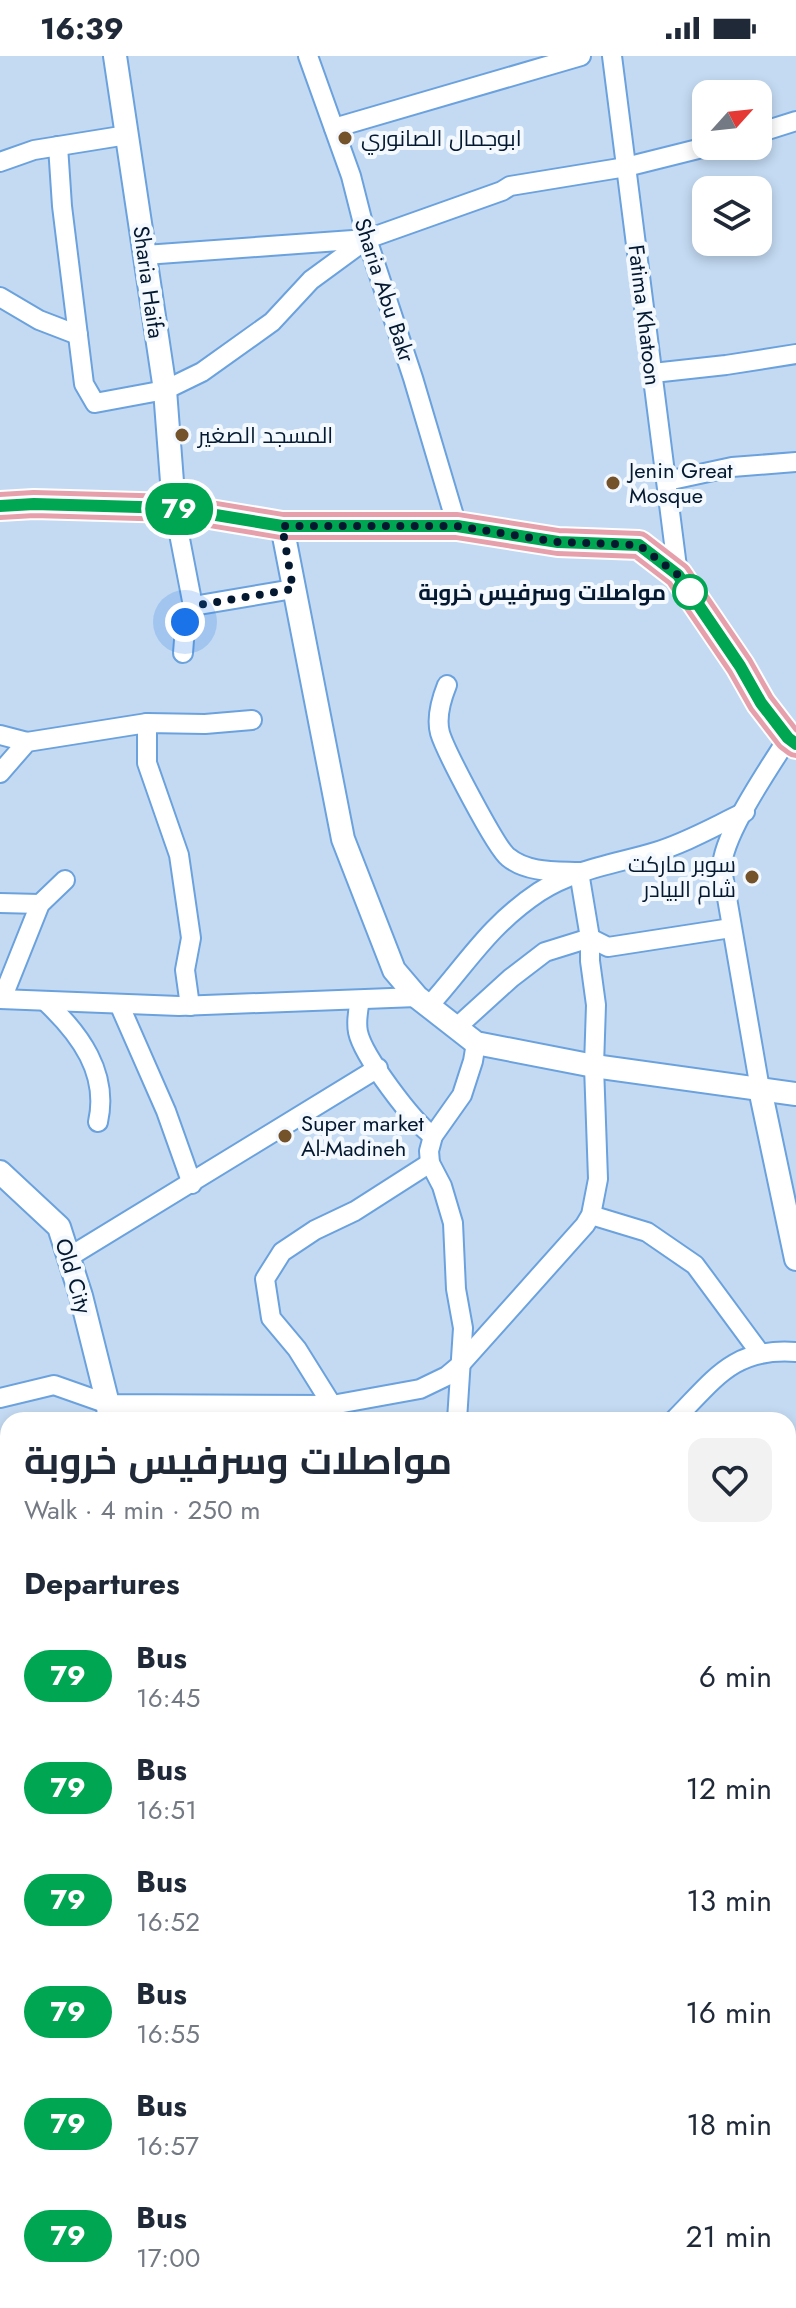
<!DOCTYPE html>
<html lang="en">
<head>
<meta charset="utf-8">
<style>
	:root { --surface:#fff; --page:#f2f2f3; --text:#1f2937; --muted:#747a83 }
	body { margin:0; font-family:Jost,Cairo,sans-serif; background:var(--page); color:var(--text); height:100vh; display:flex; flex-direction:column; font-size:30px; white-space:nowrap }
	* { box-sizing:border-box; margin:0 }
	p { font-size:26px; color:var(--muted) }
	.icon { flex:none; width:44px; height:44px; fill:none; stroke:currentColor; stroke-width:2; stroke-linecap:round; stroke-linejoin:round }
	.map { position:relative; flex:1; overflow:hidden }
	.panel { position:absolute; left:0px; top:1356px; width:796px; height:896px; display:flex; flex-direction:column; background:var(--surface); border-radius:24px 24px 0 0; box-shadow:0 4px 12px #0003 }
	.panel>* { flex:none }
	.badge { padding:0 16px; border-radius:26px; font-size:28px; line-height:52px }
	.needle { width:52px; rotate:63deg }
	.fabs { position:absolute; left:692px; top:24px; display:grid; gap:16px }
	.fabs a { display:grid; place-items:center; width:80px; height:80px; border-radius:16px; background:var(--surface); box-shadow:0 4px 12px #0003; font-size:40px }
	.you { position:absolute; width:40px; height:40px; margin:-20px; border:6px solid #fff; border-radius:50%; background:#1a73e8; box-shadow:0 0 0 12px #1a73e833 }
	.map>.badge { position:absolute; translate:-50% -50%; box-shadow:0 0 0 4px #fff }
	h2 { padding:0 24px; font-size:30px; line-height:72px }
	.round { display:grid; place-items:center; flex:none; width:84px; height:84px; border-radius:16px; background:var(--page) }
	.head { display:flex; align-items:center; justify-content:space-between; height:136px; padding:0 24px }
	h1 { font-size:38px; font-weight:700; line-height:60px }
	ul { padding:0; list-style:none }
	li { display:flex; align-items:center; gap:24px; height:112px; padding:0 24px }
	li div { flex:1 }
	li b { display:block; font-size:30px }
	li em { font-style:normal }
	li .badge { min-width:88px; font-weight:700; text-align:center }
	.status { display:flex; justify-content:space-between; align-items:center; height:56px; padding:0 40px; background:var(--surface); direction:ltr }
	.status svg { height:22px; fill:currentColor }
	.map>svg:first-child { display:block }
</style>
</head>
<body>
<div class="status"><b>16:39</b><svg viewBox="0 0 49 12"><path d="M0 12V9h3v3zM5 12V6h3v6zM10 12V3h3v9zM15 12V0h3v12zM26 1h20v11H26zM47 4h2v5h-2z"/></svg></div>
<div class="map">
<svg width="796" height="2252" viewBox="0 0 796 2252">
	<rect width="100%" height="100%" fill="#c3daf2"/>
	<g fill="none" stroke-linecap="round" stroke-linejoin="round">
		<g stroke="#6ba2dd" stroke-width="22">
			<g id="minor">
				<path d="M308 0 351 120 367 183 413 322 457 470"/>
				<path d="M612 0 678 519"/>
				<path d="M334 72 581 0"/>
				<path d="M758 77 796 65"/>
				<path d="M58 90 62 150 84 328 95 347 165 334 202 316 272 266 311 224 367 183"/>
				<path d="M0 106 34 94 127 79"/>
				<path d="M145 199 367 183 502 135 510 130 626 111 710 90"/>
				<path d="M0 241 39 264 78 279"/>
				<path d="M653 317 726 309 796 298"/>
				<path d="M667 425 732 411 796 406"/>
				<path d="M174 452 193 550 293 533"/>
				<path d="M183 597 186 558 193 550"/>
				<path d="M147 667V707L179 799 191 882 185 914 190 950"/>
				<path d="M0 679 27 686"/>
				<path d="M0 717 27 686 147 667 205 668 252 664"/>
				<path d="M0 847 40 848"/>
				<path d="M0 943 179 950 417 941"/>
				<path d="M2 943 40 848 65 824"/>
				<path d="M360 944C358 954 356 966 358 976 363 1000 413 1066 433 1080"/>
				<path d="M46 946C80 978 109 1017 98 1066"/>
				<path d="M119 948 166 1055 192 1128"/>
				<path d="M428 951C467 908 488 870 539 836 575 813 615 808 655 796 686 787 715 770 745 756"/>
				<path d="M457 971 511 922 545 896 590 882 608 891 731 872"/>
				<path d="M760 1033 722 813C721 781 770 711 788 682"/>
				<path d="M591 1159 647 1176 695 1209 760 1297"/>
				<path d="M69 1201 378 1012"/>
				<path d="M0 1342 54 1329 108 1348 332 1349 420 1333 447 1320 459 1310 585 1169 591 1159 598 1123 594 1010 596 949 590 905V882L579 816C556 815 527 817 508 801 496 792 445 694 440 677 436 662 441 644 447 629"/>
				<path d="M314 1364 332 1349 297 1293 271 1262 265 1223 282 1196 315 1174 355 1155 430 1107"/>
				<path d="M457 1364 463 1272 456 1233 453 1167 442 1130 430 1107 429 1095 433 1080 462 1039 473 1005 476 987"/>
				<path d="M674 1364C714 1324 733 1291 796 1296"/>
				<path d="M788 1523 796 1500"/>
				<path d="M0 1618 8 1616"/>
				<path d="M78 2252 86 2244"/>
				<path d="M372 2252 378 2244"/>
				<path d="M488 2252 494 2244"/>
			</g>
		</g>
		<g stroke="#6ba2dd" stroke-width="26">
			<g id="tertiary">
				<path d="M115 0 165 334 174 452"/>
				<path d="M282 470 343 783 394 914 417 941 476 987 594 1010 796 1038"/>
				<path d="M760 1033 796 1203"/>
				<path d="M0 1116 59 1171 81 1240 108 1348 109 1364"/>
				<path d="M0 2053 8 2044"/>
				<path d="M0 2192 8 2172"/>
			</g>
		</g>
		<g stroke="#fff" stroke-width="32">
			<path id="primary" d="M0 450 34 448 174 452 282 470H457L558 486 639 489 678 519 740 610 761 647 788 682 796 688"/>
		</g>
		<use href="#minor" stroke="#fff" stroke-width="18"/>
		<use href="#tertiary" stroke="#fff" stroke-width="22"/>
		<use href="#primary" stroke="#e6a0ac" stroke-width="28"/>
	</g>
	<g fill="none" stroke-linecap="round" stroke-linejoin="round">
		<g stroke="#fff" stroke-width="18">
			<path id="line" d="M0 450 34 448 174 452 282 470H457L558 486 639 489 678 519 740 610 761 647 788 682 796 688"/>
		</g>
		<use href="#line" stroke="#00a651" stroke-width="12"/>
		<path stroke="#041930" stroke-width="8" stroke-dasharray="0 14.4" d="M185 566 186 558 193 550 293 533 282 470H457L558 486 639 489 678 519 695 543 690 536"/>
	</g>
	<g fill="#74532a" stroke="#f3f9ff" stroke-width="3">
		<circle cx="345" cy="82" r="8"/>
		<circle cx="182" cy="379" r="8"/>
		<circle cx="613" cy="427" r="8"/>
		<circle cx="752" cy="821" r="8"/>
		<circle cx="285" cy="1080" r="8"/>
	</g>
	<circle fill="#fff" stroke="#00a651" stroke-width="4" cx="690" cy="536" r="16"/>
	<g text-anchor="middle" stroke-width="8" stroke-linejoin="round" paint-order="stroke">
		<g font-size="22" fill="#041930" stroke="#f3f9ff" text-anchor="start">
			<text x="361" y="90">ابوجمال الصانوري</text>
			<text x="198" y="387">المسجد الصغير</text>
			<text x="629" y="422">Jenin Great<tspan x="629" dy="25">Mosque</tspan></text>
			<text x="736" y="816" text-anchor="end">سوبر ماركت<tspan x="736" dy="25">شام البيادر</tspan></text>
			<text x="301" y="1075">Super market<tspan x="301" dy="25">Al-Madineh</tspan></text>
		</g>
		<g font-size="22" fill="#041930" stroke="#f3f9ff">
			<text transform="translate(149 226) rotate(82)" y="8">Sharia Haifa</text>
			<text transform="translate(385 234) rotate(72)" y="8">Sharia Abu Bakr</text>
			<text transform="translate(645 259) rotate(83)" y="8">Fatima Khatoon</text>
			<text transform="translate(74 1220) rotate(73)" y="8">Old City</text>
		</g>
		<g font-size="22" font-weight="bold" fill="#041930" stroke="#f3f9ff" text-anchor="end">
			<text x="666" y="544">مواصلات وسرفيس خروبة</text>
		</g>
	</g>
</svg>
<div class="fabs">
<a><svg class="needle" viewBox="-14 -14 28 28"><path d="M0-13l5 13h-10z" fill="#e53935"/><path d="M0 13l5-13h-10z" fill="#747a83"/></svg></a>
<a><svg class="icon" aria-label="layers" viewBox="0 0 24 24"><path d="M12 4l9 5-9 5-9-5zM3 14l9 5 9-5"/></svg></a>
</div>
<div class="you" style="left:185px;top:566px"></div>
<b class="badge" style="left:179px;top:453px;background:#00a651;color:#fff">79</b>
<section class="panel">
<div class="head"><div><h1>مواصلات وسرفيس خروبة</h1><p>Walk · 4 min · 250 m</p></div><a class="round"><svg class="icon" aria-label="heart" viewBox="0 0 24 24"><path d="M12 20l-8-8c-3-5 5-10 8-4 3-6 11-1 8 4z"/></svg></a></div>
<h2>Departures</h2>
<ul>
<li><span class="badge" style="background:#00a651;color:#fff">79</span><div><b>Bus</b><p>16:45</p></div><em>6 min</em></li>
<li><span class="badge" style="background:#00a651;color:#fff">79</span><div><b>Bus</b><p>16:51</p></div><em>12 min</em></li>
<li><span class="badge" style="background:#00a651;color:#fff">79</span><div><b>Bus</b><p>16:52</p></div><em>13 min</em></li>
<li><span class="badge" style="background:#00a651;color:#fff">79</span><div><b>Bus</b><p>16:55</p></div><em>16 min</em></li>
<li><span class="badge" style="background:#00a651;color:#fff">79</span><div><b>Bus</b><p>16:57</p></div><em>18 min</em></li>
<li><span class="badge" style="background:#00a651;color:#fff">79</span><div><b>Bus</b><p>17:00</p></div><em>21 min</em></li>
</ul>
</section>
</div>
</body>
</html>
